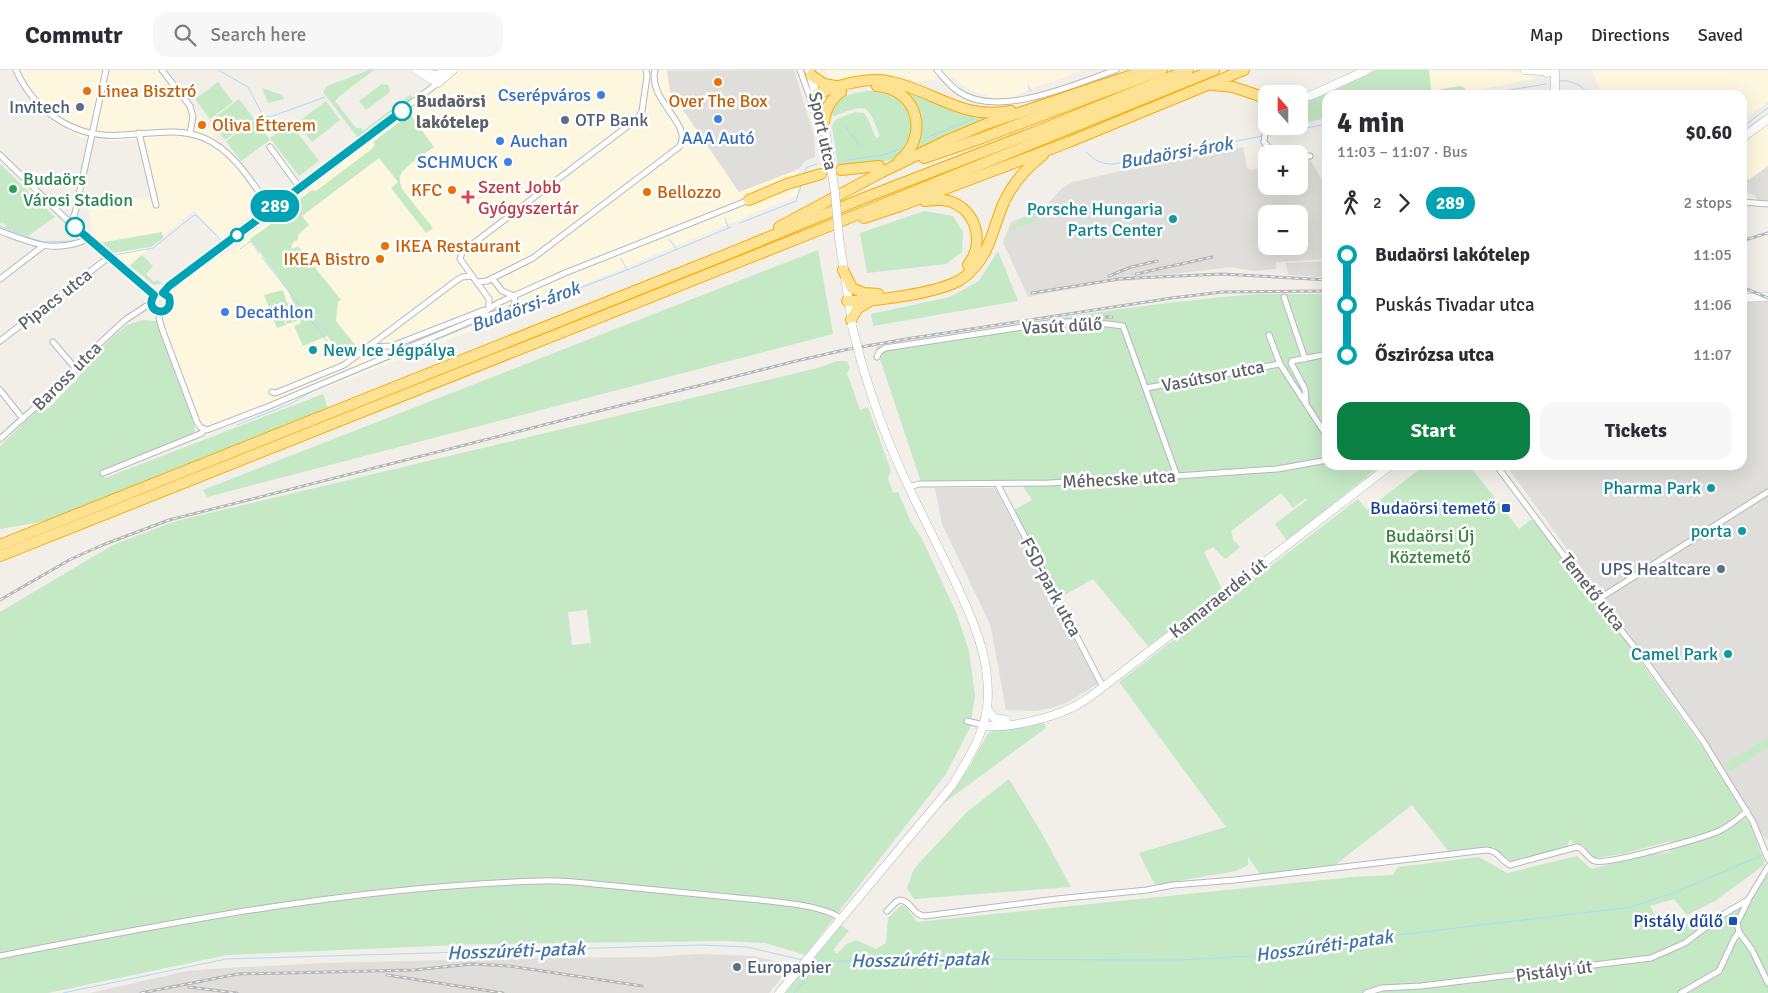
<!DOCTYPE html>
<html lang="en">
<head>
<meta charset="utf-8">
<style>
	:root { --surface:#fff; --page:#f7f7f7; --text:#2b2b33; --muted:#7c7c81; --line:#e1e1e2; --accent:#0b8043 }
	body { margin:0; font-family:Signika,sans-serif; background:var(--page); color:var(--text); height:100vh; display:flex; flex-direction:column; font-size:19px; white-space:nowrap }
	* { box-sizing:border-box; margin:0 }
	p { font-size:16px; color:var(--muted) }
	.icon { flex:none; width:28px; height:28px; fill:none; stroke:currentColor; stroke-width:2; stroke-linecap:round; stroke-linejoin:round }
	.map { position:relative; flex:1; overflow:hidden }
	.drawer { position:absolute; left:1322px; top:20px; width:425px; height:380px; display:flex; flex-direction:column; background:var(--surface); border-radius:15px; box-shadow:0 5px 20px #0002 }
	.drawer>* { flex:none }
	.badge { padding:0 10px; border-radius:16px; font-size:18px; line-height:32px }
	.needle { width:32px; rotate:339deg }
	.fabs { position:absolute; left:1258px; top:15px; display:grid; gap:10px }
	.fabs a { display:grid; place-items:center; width:50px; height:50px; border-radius:10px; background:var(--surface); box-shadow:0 5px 20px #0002; font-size:25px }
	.map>.badge { position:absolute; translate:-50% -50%; box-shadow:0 0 0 2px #fff }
	.legs { display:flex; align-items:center; gap:8px; height:55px; padding:0 15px; font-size:16px }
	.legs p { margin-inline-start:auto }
	.head { display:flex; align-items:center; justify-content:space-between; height:85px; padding:0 15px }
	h1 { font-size:28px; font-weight:700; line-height:38px }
	.action { display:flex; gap:10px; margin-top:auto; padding:10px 15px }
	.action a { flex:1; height:58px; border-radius:15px; background:var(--accent); color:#fff; font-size:20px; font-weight:700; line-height:58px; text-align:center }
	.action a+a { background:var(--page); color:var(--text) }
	ul { padding:0 15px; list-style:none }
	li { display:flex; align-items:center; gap:18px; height:50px; font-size:19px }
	li i { display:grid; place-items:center; width:8px; height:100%; margin:0 6px; background:currentColor }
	li i::after { content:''; width:12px; height:12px; margin:-6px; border:4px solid; border-radius:50%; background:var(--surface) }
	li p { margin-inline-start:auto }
	li:first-child i { background:linear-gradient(#0000 50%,currentColor 0) }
	li:last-child i { background:linear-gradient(currentColor 50%,#0000 0) }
	header { display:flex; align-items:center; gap:30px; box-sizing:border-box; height:70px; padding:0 25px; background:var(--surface); border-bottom:1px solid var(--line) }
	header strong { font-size:24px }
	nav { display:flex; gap:28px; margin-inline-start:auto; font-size:18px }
	.search { width:350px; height:45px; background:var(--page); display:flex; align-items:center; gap:12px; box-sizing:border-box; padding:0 18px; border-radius:15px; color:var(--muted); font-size:19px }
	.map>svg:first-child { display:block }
</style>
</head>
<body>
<header>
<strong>Commutr</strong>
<div class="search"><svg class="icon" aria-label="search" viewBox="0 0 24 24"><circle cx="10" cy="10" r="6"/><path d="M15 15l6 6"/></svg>Search here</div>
<nav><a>Map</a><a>Directions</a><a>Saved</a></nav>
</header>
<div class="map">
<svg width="1768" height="923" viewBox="0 0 1768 923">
	<rect width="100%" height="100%" fill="#f1efe8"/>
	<g fill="#fef7e0">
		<path d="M11 0H168L263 136 221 169 194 140 126 197 94 171 87 131 158 127 145 69 112 71 82 68 57 55 38 40 25 24Z"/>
		<path d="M455 0H668L670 21 739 122 799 99 798 125 484 256 211 363 202 366 198 360H190L153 253 162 252 165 245 171 238 172 222 176 215 233 178 363 74 433 21Z"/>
		<path d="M825 0H1083L1007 28H994L970 20 952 7 915 12 903 6 880 2 831 10Z"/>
		<path d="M1429 0H1483L1531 3 1532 9 1470 22 1461 16 1430 21Z"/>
		<path d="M1592 0H1768V31L1743 51 1742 25H1601Z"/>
		<path d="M1768 52V96L1749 110 1743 104 1742 71Z"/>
	</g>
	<g fill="#e0deda" fill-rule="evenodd">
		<path d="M794 0 814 66 815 87 805 91 799 99 739 122 670 21 667 1Z"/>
		<path d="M1243 77 1247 98 1250 100 1266 98V116H1299V91L1310 89 1327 119V189L1276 192V199L1253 201 1231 197 1173 204 1139 206V210L1108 212 1028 227 1003 172 1011 152 1043 139 1062 118 1073 112 1121 101 1123 98 1190 85 1193 87ZM1266 144H1299V176H1266Z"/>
		<path d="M1768 96V132L1760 133 1754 125 1747 123 1743 124 1742 104 1749 110Z"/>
		<path d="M1327 191V208L1288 205 1286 193Z"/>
		<path d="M1743 229H1768V769L1766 770 1697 657 1506 395H1742Z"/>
		<path d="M935 418H995L1097 613 1096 615 1070 631 1055 637 1036 641 1006 640 992 563 989 552 942 454Z"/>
		<path d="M699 884 753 886 792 895 769 923H90L187 901 227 898 326 893 528 888 653 887Z"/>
	</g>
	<g fill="#c5e8c5" fill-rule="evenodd">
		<path d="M369 0H374L341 25 335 31 356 58H361L363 61 410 25 414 30 362 69H359L323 22 327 16Z"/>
		<path d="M1376 0H1429L1431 21 1461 16 1465 18V23L1460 25H1328L1327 48 1299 54V37H1302V32L1330 22Z"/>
		<path d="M218 12 233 32 210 49 195 29Z"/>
		<path d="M881 13 990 47V48L912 83 918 43Z"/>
		<path d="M382 14 388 15 390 20 389 23 366 40 359 31Z"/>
		<path d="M262 18 282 25 284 29 268 33Z"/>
		<path d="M867 21H883L896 26 911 43 912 70 896 90 838 97 832 56 835 50 855 42 864 43 867 47 876 68 880 66C867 33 868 33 834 46L830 44V41L841 26Z"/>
		<path d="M239 29 254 49 225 70 210 51Z"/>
		<path d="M326 31 340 50 312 72 297 53Z"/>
		<path d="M410 44 434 77C426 83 402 97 400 107 399 111 401 115 402 119L433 158 426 163 391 118 398 112 379 88 302 146 309 155 299 164 297 171H294L291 176 293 179 298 176 341 230 338 232 336 251 356 276 343 286 327 266 303 276 294 256 301 253 288 220 250 169 299 134V130L312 120 316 121 372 79 375 74 373 72Z"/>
		<path d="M255 50 270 70 241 91 226 71Z"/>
		<path d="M290 53 319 91 299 106 270 68Z"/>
		<path d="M0 94 55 147 28 166 6 158V155L3 153 0 154Z"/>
		<path d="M924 141 953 146 963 162 962 182 946 194 867 203 860 163Z"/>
		<path d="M1038 143 1034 152 1014 159 1011 158 1014 153Z"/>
		<path d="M162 162 163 168 151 177 112 183 99 173Z"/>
		<path d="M818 180 833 264 207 427 203 420Z"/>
		<path d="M998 181 1018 231 873 256 871 244 950 227 979 211Z"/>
		<path d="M142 185 153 196 146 204 154 212 158 210 162 213 154 215 130 196Z"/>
		<path d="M283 220 287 233 290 232 297 251 287 254 280 234 269 238 264 225Z"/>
		<path d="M1258 224H1327L1328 395H1381L1287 471 1275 454 1307 430 1306 428 1293 438 1281 423 1231 461 1233 467 1232 469 1240 477 1225 489 1213 477 1204 482 1222 519 1207 533 1148 576 1093 509 1061 527 1014 440 1032 430 1023 416 1144 410 1140 405 1038 411 921 412 876 277C1003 257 1130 234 1258 224Z"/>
		<path d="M279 236 286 255 277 258 270 240Z"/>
		<path d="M143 250 157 251 194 354 195 361 190 366 100 404 105 408 323 324 328 338 51 450 0 459V376L42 335 49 338 78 308 88 292 109 270 127 255Z"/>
		<path d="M837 291H847L850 298 847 303 860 340 868 337 891 401 888 408 893 423 898 422 911 452 922 469 956 542 969 581 975 626 970 658 946 704 805 885 765 873 724 871 482 874 227 885 48 923H0V542L113 475 176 451 818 298ZM587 540 591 573 572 575 568 542Z"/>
		<path d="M1425 395H1469L1519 459 1530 450H1534L1620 563 1705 681 1751 756 1764 791V795L1715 831 1687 845 1674 829 1650 836 1659 853 1703 854 1754 826 1768 804V923H785L841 855 849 861 833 880 837 884 846 874 856 870 876 879 886 873 888 848 900 836 904 835 917 852 1352 807 1393 805 1398 797 1479 787 1507 803 1577 786 1591 799 1642 786 1670 782 1671 771 1622 784 1595 788 1583 775 1573 773 1570 769 1567 777 1512 792 1493 777 1449 782 1412 735 1335 795 1260 804 1248 787V795L1236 801 1155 815 1139 783 1226 757 1119 612 1358 429 1367 440Z"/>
		<path d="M1044 653 1046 658 941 735 969 698 988 663 993 661Z"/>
		<path d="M1768 667V677L1729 702 1724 695Z"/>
		<path d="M1009 709 1041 762 1071 817 914 829 907 818 913 801 922 790 967 742Z"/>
	</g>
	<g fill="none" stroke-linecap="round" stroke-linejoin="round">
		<g stroke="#aadaff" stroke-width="1">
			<path d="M218 0 248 17 263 46 270 47 325 27"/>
			<path d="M1559 11C1572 9 1582 16 1590 25"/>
			<path d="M1028 16 1031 21"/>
			<path d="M1479 25 1546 14"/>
			<path d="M845 56 861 77"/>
			<path d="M1742 57 1768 38"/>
			<path d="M1267 65 1328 54"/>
			<path d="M925 68 973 49"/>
			<path d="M1086 82C1095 91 1101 94 1114 94L1263 66"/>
			<path d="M847 90 883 85 905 77"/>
			<path d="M798 105H803L807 97 817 94"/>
			<path d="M725 148 728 157"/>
			<path d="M740 153 796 131 801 116"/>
			<path d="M0 156 33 169 44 172 74 171"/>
			<path d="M669 169 676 178"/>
			<path d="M240 179 251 171 259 183"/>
			<path d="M114 185 153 178 193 146 196 145 221 170"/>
			<path d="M262 187 304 241"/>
			<path d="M621 188 627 200"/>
			<path d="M311 250 341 289"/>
			<path d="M237 355 290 334 315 320 484 250 509 245 627 200 731 157"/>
			<path d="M811 891C840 894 870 886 900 889L1181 890 1266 885 1364 869 1632 837 1678 821 1765 784"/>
			<path d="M63 923 226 889 701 875 747 877 802 890"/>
			<path d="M794 923 815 898 817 892"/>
		</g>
		<g stroke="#b5b8bc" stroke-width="7">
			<g id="street">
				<path d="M16 0C35 42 75 69 122 65 150 64 177 57 204 68 234 81 253 114 271 139"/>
				<path d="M162 0 190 36 193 47 190 63"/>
				<path d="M800 0 823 63"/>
				<path d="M937 0C944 8 951 17 959 22 999 49 1075 14 1116 0"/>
				<path d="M1266 56 1264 72 1274 84"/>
				<path d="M139 63 156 135"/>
				<path d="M270 77 300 118"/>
				<path d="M0 85 65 148 154 225"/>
				<path d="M1299 87 1310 86"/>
				<path d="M1742 132 1768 134"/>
				<path d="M71 153 75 143 106 0"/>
				<path d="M0 161C32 173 54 184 88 169"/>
				<path d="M492 208 502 221 514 226"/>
				<path d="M0 209 43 176"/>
				<path d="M478 212 487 211 533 188 679 77C695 56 647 30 655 0"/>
				<circle cx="161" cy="232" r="9"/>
				<path d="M163 223 169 216 438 13"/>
				<path d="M1284 227 1305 289"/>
				<path d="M489 238V229L460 189 462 182 637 49 642 41 647 6 646 0"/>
				<path d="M161 242 159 248 162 259 197 352 200 357 207 360 267 337 474 250C479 248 484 246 490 245 501 242 519 243 514 226"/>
				<path d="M478 246 498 233 565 203 749 130"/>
				<path d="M1269 265 1280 294 1306 334"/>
				<path d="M0 271 109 187"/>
				<path d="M53 272 76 299"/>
				<path d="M370 277 392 276 484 240"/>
				<path d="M1328 284 1292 291 1291 293 1305 319 1306 334 1328 368"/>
				<path d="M877 287 879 282 885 278 1049 253 1084 251 1123 256 1177 406"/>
				<path d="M1146 318 1280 294"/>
				<path d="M0 320 23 349"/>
				<path d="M272 322 275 323 283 320 344 295 457 210 462 207 472 206"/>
				<path d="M0 369 62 313 99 274 125 250 151 233"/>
				<path d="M1496 395 1597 530 1644 589 1703 671 1753 752 1768 789"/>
				<path d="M103 403 190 368 202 363 204 359"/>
				<path d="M909 417 919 414 1049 413 1177 406 1277 399 1328 390"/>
				<path d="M999 417 1103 617"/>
				<path d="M1597 530 1768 422"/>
				<path d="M967 651 983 655"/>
				<path d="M1748 831 1737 853 1739 862 1752 880 1768 913"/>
				<path d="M887 841 896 832 900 830C912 831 912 845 925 846L1057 829 1147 820 1173 815 1235 810 1486 780C1498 780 1500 790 1510 795L1577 777C1585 779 1587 789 1595 791 1608 795 1703 768 1719 761 1730 756 1738 749 1747 741"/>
				<path d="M0 886C179 851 359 816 541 811 563 810 584 813 605 815 647 819 688 823 729 827 754 830 823 833 841 849"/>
				<path d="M1366 923 1382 918 1421 916 1651 888 1685 873 1722 845 1748 830 1768 797"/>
				<path d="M1681 923 1719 901 1734 869 1739 862"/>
			</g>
		</g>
		<g stroke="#b6babf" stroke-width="9">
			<g id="secondary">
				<path d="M416 0 438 13 453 0"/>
				<path d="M809 0 824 52 835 122"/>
				<path d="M1525 0 1543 1"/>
				<path d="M1541 0 1547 3 1555 0V25"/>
				<path d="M423 3 436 5 448 2"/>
				<path d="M1299 29 1310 26 1367 0"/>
				<path d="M1742 68 1768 49"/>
				<path d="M839 168 852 252"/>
				<path d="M1742 228 1768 227"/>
				<path d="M987 638 994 648 1006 650"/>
				<path d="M983 655C1004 660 1051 648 1071 638 1082 633 1093 625 1103 617L1391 395"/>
				<path d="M779 923 951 717C966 693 983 667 987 638 993 588 969 541 948 497 932 464 915 432 900 398 884 363 872 328 861 291"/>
			</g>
		</g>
		<g stroke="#f9ab00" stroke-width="12">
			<g id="highway">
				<path d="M811 5 824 14 835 16"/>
				<path d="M1213 15 1233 17 1266 28"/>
				<path d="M877 16C918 19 930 66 899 91"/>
				<path d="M817 24C839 15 868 6 892 12 937 22 961 50 1011 41"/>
				<path d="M824 52C826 38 830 30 841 22"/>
				<path d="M924 88 982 68 1162 0"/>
				<path d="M841 100 879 96"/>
				<path d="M749 130 787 114 821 104"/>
				<path d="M925 131C933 130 941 129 949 131 977 140 985 173 968 195"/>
				<path d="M864 148 900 136 1069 72 1244 0"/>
				<path d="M779 157 882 102 948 70 986 54 1147 0"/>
				<path d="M843 200 852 218 864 223 878 224"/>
				<path d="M847 231C873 232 938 223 960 210 971 203 979 193 985 182 993 166 997 148 1004 132 1013 113 1027 97 1043 85"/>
				<path d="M851 250 857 239 870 231"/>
				<path d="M0 475 735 181 864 128 1040 60 1188 0"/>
				<path d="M0 486 829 156 1214 0"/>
			</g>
		</g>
		<use href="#street" stroke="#fff" stroke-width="5"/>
		<use href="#secondary" stroke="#fff" stroke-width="8"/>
		<use href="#highway" stroke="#fde293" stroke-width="10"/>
		<g stroke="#b6b7b8" stroke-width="3">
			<g id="rail">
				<path d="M1742 171 1768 163"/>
				<path d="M1136 204 1212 187"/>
				<path d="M1109 206 1131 197 1157 191"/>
				<path d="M1742 217 1768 228"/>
				<path d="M1032 223 1119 209 1135 208 1222 204 1328 210"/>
				<path d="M1085 247H1112"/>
				<path d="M0 530 71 489 105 474 169 450 796 291 844 280 906 269 1172 228 1222 222 1328 221"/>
				<path d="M387 905 503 923"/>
				<path d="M189 917 237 923"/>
				<path d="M141 923 238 904 414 900 472 894 509 896 642 916"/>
			</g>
		</g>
		<use href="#rail" stroke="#fff" stroke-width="1" stroke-dasharray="4" stroke-linecap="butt"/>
		<g stroke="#b6babf" stroke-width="9" stroke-linecap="butt">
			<g id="secondary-bridge">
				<path d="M835 122 839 168"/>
				<path d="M852 256 861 291"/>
			</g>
		</g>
		<use href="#secondary-bridge" stroke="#fff" stroke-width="8"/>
	</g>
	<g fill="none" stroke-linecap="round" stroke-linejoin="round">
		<g stroke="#fff" stroke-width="11">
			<path id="line-1" d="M75 157 154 225C142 244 175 249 169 227L163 223 169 216 402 41"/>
		</g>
		<use href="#line-1" stroke="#00a3b4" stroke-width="8"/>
	</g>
	<g fill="#e8710a" stroke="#fff" stroke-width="2">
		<circle cx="718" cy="12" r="5"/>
		<circle cx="87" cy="21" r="5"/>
		<circle cx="202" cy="55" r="5"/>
		<circle cx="452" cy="120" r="5"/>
		<circle cx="647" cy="122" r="5"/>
		<circle cx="385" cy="176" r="5"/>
		<circle cx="380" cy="189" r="5"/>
	</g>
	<g fill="#3f7fe0" stroke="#fff" stroke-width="2">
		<circle cx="601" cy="25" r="5"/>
		<circle cx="718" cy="49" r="5"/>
		<circle cx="500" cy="71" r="5"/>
		<circle cx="508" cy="92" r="5"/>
		<circle cx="225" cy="242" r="5"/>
	</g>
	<g fill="#5c6f8a" stroke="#fff" stroke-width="2">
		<circle cx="80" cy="37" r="5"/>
		<circle cx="565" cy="50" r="5"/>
		<circle cx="1721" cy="499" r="5"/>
		<circle cx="737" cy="897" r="5"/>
	</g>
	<g fill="#fff" stroke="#00a3b4" stroke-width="2.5">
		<circle cx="402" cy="41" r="9"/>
		<circle cx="75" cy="157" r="9"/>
		<circle cx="237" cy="165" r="6"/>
	</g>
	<circle fill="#2e9e5b" stroke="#fff" stroke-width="2" cx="13" cy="119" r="5"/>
	<path fill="#e0444e" stroke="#fff" stroke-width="2" d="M465.5 119.5h5v5h5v5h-5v5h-5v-5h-5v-5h5z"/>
	<g fill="#0f9aa8" stroke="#fff" stroke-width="2">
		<circle cx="1173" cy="149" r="5"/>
		<circle cx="313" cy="280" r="5"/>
		<circle cx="1711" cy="418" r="5"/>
		<circle cx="1742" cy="461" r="5"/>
		<circle cx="1728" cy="584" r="5"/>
	</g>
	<g fill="#1a4fb4" stroke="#fff" stroke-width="2">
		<rect x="1501" y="433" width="10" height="10" rx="2.5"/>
		<rect x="1728" y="846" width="10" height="10" rx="2.5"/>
	</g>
	<g text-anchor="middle" stroke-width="5" stroke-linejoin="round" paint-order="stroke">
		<g font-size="18" fill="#c56008" stroke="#fff" text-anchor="start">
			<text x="97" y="27">Linea Bisztró</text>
			<text x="718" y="37" text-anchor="middle">Over The Box</text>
			<text x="212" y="61">Oliva Étterem</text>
			<text x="442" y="126" text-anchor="end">KFC</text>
			<text x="657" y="128">Bellozzo</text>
			<text x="395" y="182">IKEA Restaurant</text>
			<text x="370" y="195" text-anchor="end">IKEA Bistro</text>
		</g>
		<g font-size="18" fill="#366cbe" stroke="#fff" text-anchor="end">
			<text x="591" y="31">Cserépváros</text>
			<text x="718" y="74" text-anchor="middle">AAA Autó</text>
			<text x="510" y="77" text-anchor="start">Auchan</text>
			<text x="498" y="98">SCHMUCK</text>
			<text x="235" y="248" text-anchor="start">Decathlon</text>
		</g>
		<g font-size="18" font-weight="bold" fill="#5f6368" stroke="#fff" text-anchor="start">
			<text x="416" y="37">Budaörsi<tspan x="416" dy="21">lakótelep</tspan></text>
		</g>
		<g font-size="18" fill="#4e5e75" stroke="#fff" text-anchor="end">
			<text x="70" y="43">Invitech</text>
			<text x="575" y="56" text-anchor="start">OTP Bank</text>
			<text x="1711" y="505">UPS Healtcare</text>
			<text x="747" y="903" text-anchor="start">Europapier</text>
		</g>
		<g font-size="18" fill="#5f6368" stroke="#fff">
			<text transform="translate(823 61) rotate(78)" y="6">Sport utca</text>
			<text transform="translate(55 229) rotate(-38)" y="6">Pipacs utca</text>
			<text transform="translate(1062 256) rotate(-3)" y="6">Vasút dűlő</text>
			<text transform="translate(67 306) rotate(-45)" y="6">Baross utca</text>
			<text transform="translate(1213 306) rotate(-11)" y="6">Vasútsor utca</text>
			<text transform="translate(1119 409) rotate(-3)" y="6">Méhecske utca</text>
			<text transform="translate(1051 517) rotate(62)" y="6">FSD-park utca</text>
			<text transform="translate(1593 522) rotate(52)" y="6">Temető utca</text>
			<text transform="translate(1218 528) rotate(-38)" y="6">Kamaraerdei út</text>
			<text transform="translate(1554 901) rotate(-7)" y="6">Pistályi út</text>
		</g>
		<g font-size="18" fill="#27864d" stroke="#fff" text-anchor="start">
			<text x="23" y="115">Budaörs<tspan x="23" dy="21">Városi Stadion</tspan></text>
		</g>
		<g font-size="18" fill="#be3a42" stroke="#fff" text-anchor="start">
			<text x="478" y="123">Szent Jobb<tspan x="478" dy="21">Gyógyszertár</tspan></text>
		</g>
		<g font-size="18" fill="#0d838f" stroke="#fff" text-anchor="end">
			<text x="1163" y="145">Porsche Hungaria<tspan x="1163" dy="21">Parts Center</tspan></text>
			<text x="323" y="286" text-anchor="start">New Ice Jégpálya</text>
			<text x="1701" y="424">Pharma Park</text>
			<text x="1732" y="467">porta</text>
			<text x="1718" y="590">Camel Park</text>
		</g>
		<g font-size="18" fill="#164399" stroke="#fff" text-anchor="end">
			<text x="1496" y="444">Budaörsi temető</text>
			<text x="1723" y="857">Pistály dűlő</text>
		</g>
		<g font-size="18" fill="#348238" stroke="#fff">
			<text x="1430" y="472">Budaörsi Új<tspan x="1430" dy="21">Köztemető</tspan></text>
		</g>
		<g font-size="19" font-style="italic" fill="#4174aa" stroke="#fff">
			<text transform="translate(1176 82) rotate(-10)" y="7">Budaörsi-árok</text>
			<text transform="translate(525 236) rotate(-20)" y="7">Budaörsi-árok</text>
			<text transform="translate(1324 875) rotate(-8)" y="7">Hosszúréti-patak</text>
			<text transform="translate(516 880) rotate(-2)" y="7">Hosszúréti-patak</text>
			<text transform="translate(920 889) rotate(-1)" y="7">Hosszúréti-patak</text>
		</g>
	</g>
</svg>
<div class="fabs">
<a><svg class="needle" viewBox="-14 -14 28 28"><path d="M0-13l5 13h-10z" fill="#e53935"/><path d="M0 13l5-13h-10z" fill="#7c7c81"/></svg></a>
<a>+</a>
<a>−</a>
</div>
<b class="badge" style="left:275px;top:136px;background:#00a3b4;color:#fff">289</b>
<section class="drawer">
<div class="head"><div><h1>4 min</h1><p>11:03 – 11:07 · Bus</p></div><b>$0.60</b></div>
<div class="legs"><svg class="icon" aria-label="walk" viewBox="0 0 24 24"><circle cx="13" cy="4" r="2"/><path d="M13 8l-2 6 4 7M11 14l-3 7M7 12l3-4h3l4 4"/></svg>2<svg class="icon" aria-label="forward" viewBox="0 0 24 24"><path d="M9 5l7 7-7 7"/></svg><b class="badge" style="background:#00a3b4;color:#fff">289</b><p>2 stops</p></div>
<ul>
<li><i style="color:#00a3b4"></i><b>Budaörsi lakótelep</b><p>11:05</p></li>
<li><i style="color:#00a3b4"></i><span>Puskás Tivadar utca</span><p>11:06</p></li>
<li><i style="color:#00a3b4"></i><b>Őszirózsa utca</b><p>11:07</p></li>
</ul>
<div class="action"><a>Start</a><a>Tickets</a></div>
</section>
</div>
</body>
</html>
